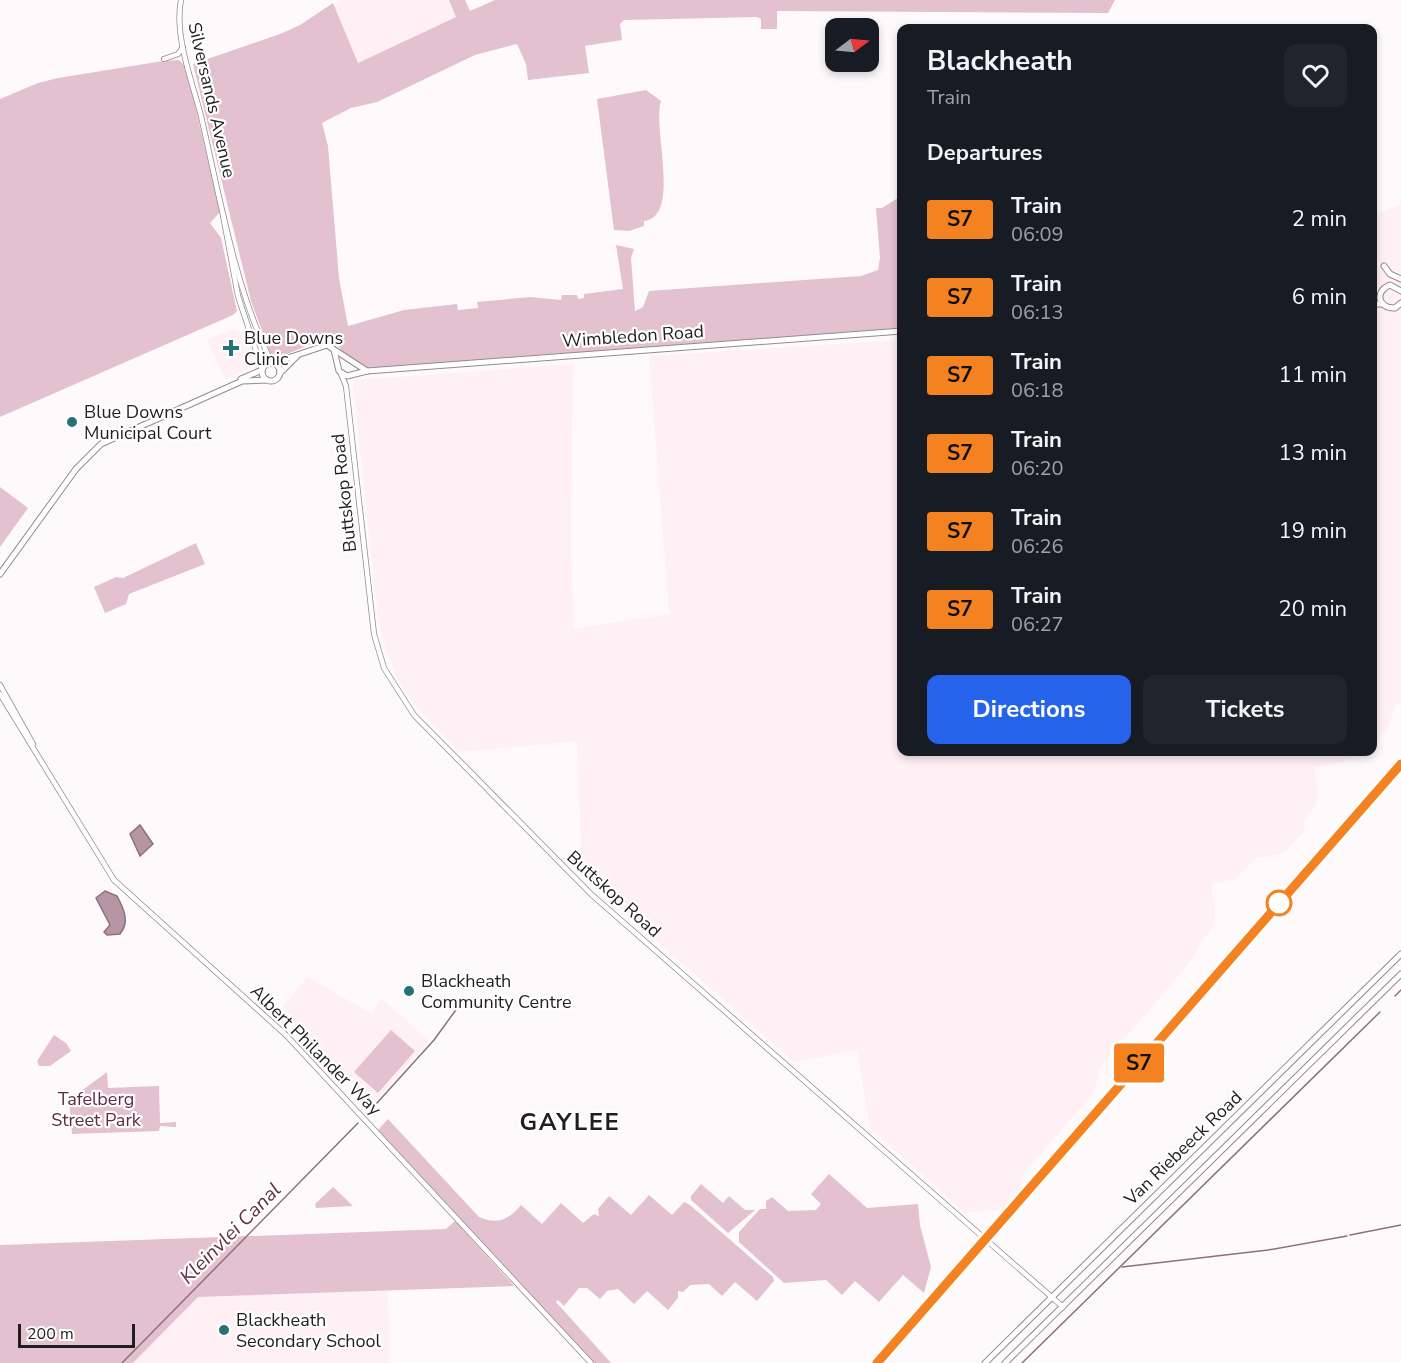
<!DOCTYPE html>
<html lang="en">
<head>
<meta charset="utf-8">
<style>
	:root { --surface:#171b24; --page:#20242c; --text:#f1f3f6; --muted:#9ea1a6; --accent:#2563eb }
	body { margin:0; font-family:"Nunito Sans",sans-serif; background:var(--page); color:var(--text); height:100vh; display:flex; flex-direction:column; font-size:22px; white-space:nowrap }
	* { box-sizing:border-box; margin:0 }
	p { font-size:20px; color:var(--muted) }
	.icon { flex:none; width:33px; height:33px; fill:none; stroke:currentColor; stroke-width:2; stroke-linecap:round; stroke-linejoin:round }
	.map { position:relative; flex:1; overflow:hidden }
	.drawer { position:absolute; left:897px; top:24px; width:480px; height:732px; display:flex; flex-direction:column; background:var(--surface); border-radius:12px; box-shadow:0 3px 9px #0003 }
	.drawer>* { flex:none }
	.badge { padding:0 12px; border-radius:4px; font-size:21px; line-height:39px }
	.needle { width:39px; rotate:74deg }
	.tools { position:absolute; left:825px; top:18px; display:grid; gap:12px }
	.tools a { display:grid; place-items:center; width:54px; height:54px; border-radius:12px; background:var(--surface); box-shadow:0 3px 9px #0003; font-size:30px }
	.scale { position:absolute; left:18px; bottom:15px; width:117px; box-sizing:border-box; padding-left:6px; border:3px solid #221e1f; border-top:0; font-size:16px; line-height:21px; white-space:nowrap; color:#221e1f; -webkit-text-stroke:4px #fff; paint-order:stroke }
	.map>.badge { position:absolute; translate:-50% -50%; box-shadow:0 0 0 3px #fff }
	h2 { padding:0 30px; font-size:22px; line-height:54px }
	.round { display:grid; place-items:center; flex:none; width:63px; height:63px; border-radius:12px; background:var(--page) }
	.summary { display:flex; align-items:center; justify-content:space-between; height:102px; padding:0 30px }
	h1 { font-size:28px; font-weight:700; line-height:45px }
	.button { display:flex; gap:12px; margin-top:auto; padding:12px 30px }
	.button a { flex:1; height:69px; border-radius:12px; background:var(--accent); color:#fff; font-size:24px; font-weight:700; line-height:69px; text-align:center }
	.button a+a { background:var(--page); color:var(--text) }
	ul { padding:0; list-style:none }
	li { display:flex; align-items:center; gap:18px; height:78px; padding:0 30px }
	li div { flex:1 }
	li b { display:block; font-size:22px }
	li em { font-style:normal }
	li .badge { min-width:66px; font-weight:700; text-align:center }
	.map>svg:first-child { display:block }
</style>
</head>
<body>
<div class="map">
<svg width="1401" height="1363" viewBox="0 0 1401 1363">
	<rect width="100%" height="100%" fill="#fefafc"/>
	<g fill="#fff0f6">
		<path d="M342 0H449L456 17 358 63 334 6Z"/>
		<path d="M1401 204V702L1396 704 1388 727 1373 745V216Z"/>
		<path d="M233 329 244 334 254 357 250 368 225 379 207 340Z"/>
		<path d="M901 340 902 752H1365L1346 761 1315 768 1318 793 1316 805 1303 821 1305 831 1282 854 1256 858 1236 879 1211 884 1215 911 1214 926 1201 942 1193 959 1100 1067 1094 1092 1024 1173 1019 1190 1002 1209 965 1213 870 1128 857 1050 794 1062 582 875 577 741 459 752 416 707 398 680 386 650 378 618 353 384 357 380 573 364 571 549 574 629 669 614 649 356Z"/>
		<path d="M307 978H310L372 1014 381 998 429 1041 372 1105 282 1007Z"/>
		<path d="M388 1290 390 1363H133L198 1297Z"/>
	</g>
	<g fill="#e3c1ce">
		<path d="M449 0H465L470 11 495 0H1115L1108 13 777 11V29H761V19L757 17 624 20 620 24 622 40 585 46 589 73 528 80 526 64 517 44 475 55 377 102 351 108 322 123 328 146 339 278 348 326 404 310 457 304 458 310 478 308 477 302 530 297 561 300 562 295H577L578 299 584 298V294L623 289 616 245 634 249 631 258 635 311 643 307 649 291 861 276 878 270 880 258 876 208H882L901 196V328L369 368 344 354 331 336 275 359 271 355 251 301 193 64 280 34 300 25 333 3 358 63 456 17Z"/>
		<path d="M163 61 179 60 186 67 220 212 210 223 221 238 237 311 233 315 0 417V99L38 83 58 78Z"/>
		<path d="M646 90 661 101C652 128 682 217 644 221V226L629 231 614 230 597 99Z"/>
		<path d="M0 487 28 508 0 547Z"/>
		<path d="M196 543 205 564 129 594 126 604 105 613 94 587 116 577 123 578Z"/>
		<path d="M391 1030 415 1051 378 1093 354 1072Z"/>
		<path d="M54 1035 66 1043 71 1051 50 1066H39L37 1061Z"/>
		<path d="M107 1072 108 1088 159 1086 160 1123 176 1122V1127L160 1126 159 1131 72 1134 69 1100Z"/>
		<path d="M388 1119 479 1217C498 1225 508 1220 521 1205L542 1224 561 1203 583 1223 594 1214 599 1216 598 1209 609 1196 631 1215 649 1195 672 1215 684 1202 690 1205 773 1277 774 1281 757 1301 735 1282 722 1296 709 1284 690 1285 683 1292 678 1291V1298L668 1310 647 1291 634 1304 618 1289 607 1291 600 1299 587 1288H579L564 1306 558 1300 556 1302 611 1363H594L378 1130Z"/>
		<path d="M829 1174 867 1208 918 1204 920 1225 931 1267 924 1293 903 1275 879 1302 855 1281 842 1295 826 1280 784 1283 739 1242V1232L760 1209H766V1201L772 1197 788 1211 816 1210 821 1204 811 1194Z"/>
		<path d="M701 1184 723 1203 729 1196 745 1210H755L728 1233 691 1200V1196Z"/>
		<path d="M333 1187 351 1204 353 1206 316 1208 315 1204Z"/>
		<path d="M455 1221 514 1286 198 1297 133 1363H0V1245L446 1229Z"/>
	</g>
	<g fill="#b895a3" stroke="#8b717b" stroke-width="1.5">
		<path d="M140 825 153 844 140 856 130 834Z"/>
		<path d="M105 891 117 896C124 909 130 922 120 934L107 935 104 932 110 925 96 898Z"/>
	</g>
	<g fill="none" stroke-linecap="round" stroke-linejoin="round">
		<g stroke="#8b717b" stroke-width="1.5">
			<path d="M1395 996 1401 990"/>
			<path d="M367 1114 434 1040 458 1007"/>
			<path d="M1350 1235 1401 1225"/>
			<path d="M1122 1267 1268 1250 1347 1236"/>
			<path d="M122 1363 358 1123"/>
			<path d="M1022 1363 1380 1012"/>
		</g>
		<g stroke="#938a8d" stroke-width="6">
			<g id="minor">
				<path d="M181 0C174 36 192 81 201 116 219 194 236 293 272 363"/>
				<path d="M164 59 178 54 183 47"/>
				<path d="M223 215 238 296 262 369"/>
				<path d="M341 374 346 386 374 634 384 668 414 715 592 895 1063 1307"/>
				<path d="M0 685 33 744"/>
				<path d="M0 694 114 880 286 1035 591 1363"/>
			</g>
		</g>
		<g stroke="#938a8d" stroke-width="7">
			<g id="major">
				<path d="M1384 266 1390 274 1401 279"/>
				<path d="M1401 291 1390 285C1374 291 1378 309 1395 308L1401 303"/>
				<path d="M1372 304H1382"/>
				<path d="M334 350 339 371 347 376 367 371 902 331"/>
				<path d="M273 363 327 345 367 371"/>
				<circle cx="271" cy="372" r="9"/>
				<path d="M280 373 297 356"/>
				<path d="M241 379 262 370"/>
				<path d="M0 574 76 469 101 444 242 381 267 380"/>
				<path d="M985 1363 1401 954"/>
				<path d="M1005 1363 1401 974"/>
			</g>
		</g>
		<use href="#minor" stroke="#fff" stroke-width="4.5"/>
		<use href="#major" stroke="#fff" stroke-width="5"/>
		<path stroke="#8b8788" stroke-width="1.5" stroke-dasharray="10 10" stroke-linecap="butt" d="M877 1363 1401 764"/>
	</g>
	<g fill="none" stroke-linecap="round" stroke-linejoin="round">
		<g stroke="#fff" stroke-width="14">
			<path id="line" d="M877 1363 1401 764"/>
		</g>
		<use href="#line" stroke="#f58220" stroke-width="9"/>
	</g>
	<g fill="#28707b" stroke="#fff" stroke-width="2">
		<path d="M228 339h6v6h6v6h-6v6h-6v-6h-6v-6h6z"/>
		<circle cx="72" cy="422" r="6"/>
		<circle cx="409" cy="991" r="6"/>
		<circle cx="224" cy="1330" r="6"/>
	</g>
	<circle fill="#fff" stroke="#f58220" stroke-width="3" cx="1279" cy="903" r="12"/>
	<g text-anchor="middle" stroke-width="4.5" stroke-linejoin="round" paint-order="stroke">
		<g font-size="18" fill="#221e1f" stroke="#fff">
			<text transform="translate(212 100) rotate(77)" y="6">Silversands Avenue</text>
			<text transform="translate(633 336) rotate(-4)" y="6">Wimbledon Road</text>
			<text transform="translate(344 493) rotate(-96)" y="6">Buttskop Road</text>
			<text transform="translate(614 894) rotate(42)" y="6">Buttskop Road</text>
			<text transform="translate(316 1050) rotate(45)" y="6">Albert Philander Way</text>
			<text transform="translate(1183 1148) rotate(-44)" y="6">Van Riebeeck Road</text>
		</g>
		<g font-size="18" fill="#221e1f" stroke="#fff" text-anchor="start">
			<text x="244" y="344">Blue Downs<tspan x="244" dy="21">Clinic</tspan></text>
			<text x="84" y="418">Blue Downs<tspan x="84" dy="21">Municipal Court</tspan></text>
			<text x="421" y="987">Blackheath<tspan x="421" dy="21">Community Centre</tspan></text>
			<text x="236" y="1326">Blackheath<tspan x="236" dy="21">Secondary School</tspan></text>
		</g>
		<g font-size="18" fill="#5d2c43" stroke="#fff">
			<text x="96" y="1105">Tafelberg<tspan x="96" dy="21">Street Park</tspan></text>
		</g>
		<g font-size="20" font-style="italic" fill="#633248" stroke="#fff">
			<text transform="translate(230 1233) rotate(-45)" y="7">Kleinvlei Canal</text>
		</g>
		<g font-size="24" font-weight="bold" letter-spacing="1.5" fill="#221e1f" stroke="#fff">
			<text x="570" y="1130">GAYLEE</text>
		</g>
	</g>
</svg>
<div class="tools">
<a><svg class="needle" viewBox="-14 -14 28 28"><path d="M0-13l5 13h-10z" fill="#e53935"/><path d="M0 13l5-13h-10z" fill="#9ea1a6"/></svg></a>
</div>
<div class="scale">200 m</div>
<b class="badge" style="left:1139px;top:1063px;background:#f58220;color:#111">S7</b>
<section class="drawer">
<div class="summary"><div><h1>Blackheath</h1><p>Train</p></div><a class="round"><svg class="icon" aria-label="heart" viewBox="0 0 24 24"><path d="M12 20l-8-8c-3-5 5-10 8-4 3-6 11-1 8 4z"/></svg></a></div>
<h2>Departures</h2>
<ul>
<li><span class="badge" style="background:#f58220;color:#111">S7</span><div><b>Train</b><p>06:09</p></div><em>2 min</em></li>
<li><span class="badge" style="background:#f58220;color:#111">S7</span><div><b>Train</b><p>06:13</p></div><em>6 min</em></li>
<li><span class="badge" style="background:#f58220;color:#111">S7</span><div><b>Train</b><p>06:18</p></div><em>11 min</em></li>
<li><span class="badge" style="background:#f58220;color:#111">S7</span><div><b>Train</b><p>06:20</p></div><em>13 min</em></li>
<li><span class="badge" style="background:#f58220;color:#111">S7</span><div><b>Train</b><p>06:26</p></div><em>19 min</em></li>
<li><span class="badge" style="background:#f58220;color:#111">S7</span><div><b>Train</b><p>06:27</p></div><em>20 min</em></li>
</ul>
<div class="button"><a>Directions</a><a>Tickets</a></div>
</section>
</div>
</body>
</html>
